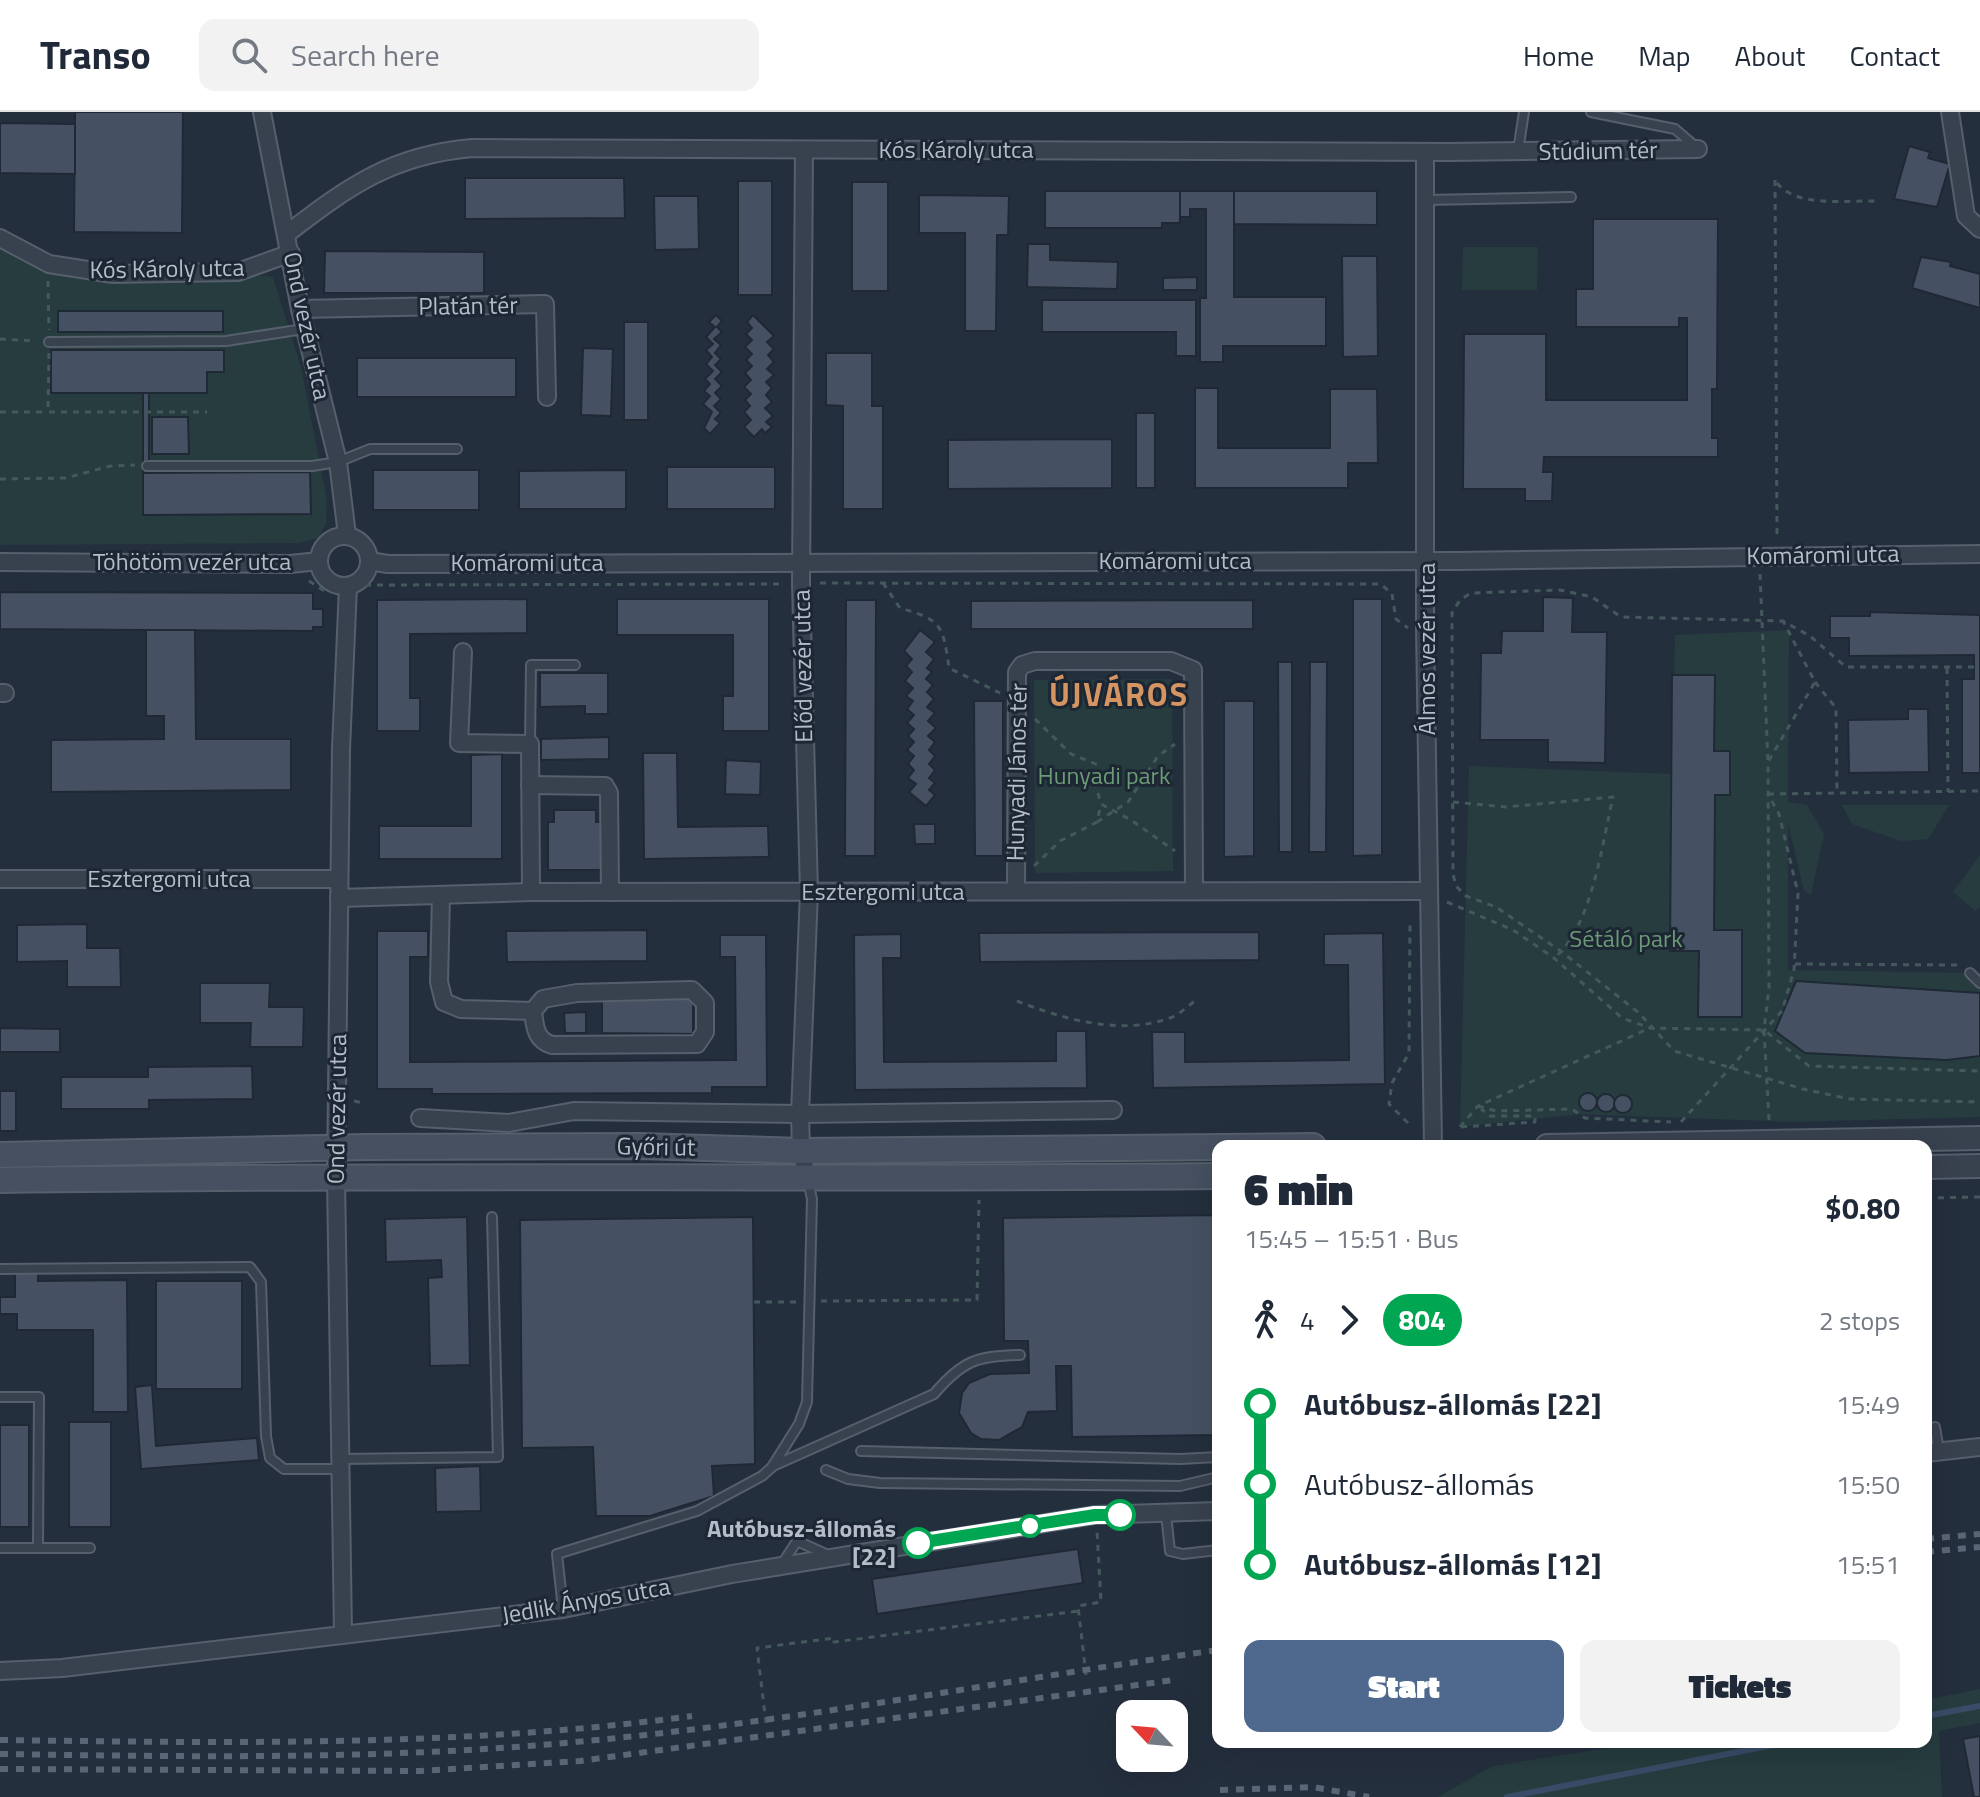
<!DOCTYPE html>
<html lang="en">
<head>
<meta charset="utf-8">
<style>
	:root { --surface:#fff; --page:#f2f2f3; --text:#1f2937; --muted:#747a83; --line:#e0e1e3; --accent:#4f688e }
	body { margin:0; font-family:"Titillium Web",sans-serif; background:var(--page); color:var(--text); height:100vh; display:flex; flex-direction:column; font-size:30px; white-space:nowrap }
	* { box-sizing:border-box; margin:0 }
	p { font-size:26px; color:var(--muted) }
	.icon { flex:none; width:44px; height:44px; fill:none; stroke:currentColor; stroke-width:2; stroke-linecap:round; stroke-linejoin:round }
	.map { position:relative; flex:1; overflow:hidden }
	.details { position:absolute; left:1212px; top:1028px; width:720px; height:608px; display:flex; flex-direction:column; background:var(--surface); border-radius:16px; box-shadow:0 8px 32px #0002 }
	.details>* { flex:none }
	.badge { padding:0 16px; border-radius:26px; font-size:28px; line-height:52px }
	.needle { width:52px; rotate:296deg }
	.buttons { position:absolute; left:1116px; top:1588px; display:grid; gap:16px }
	.buttons a { display:grid; place-items:center; width:72px; height:72px; border-radius:16px; background:var(--surface); box-shadow:0 8px 32px #0002; font-size:40px }
	.map>.badge { position:absolute; translate:-50% -50%; box-shadow:0 0 0 4px #fff }
	.legs { display:flex; align-items:center; gap:12px; height:88px; padding:0 32px; font-size:26px }
	.legs p { margin-inline-start:auto }
	.overview { display:flex; align-items:center; justify-content:space-between; height:136px; padding:0 32px }
	h1 { font-size:44px; font-weight:800; line-height:60px }
	.primary-button { display:flex; gap:16px; margin-top:auto; padding:16px 32px }
	.primary-button a { flex:1; height:92px; border-radius:16px; background:var(--accent); color:#fff; font-size:32px; font-weight:800; line-height:92px; text-align:center }
	.primary-button a+a { background:var(--page); color:var(--text) }
	ul { padding:0 32px; list-style:none }
	li { display:flex; align-items:center; gap:28px; height:80px; font-size:30px }
	li i { display:grid; place-items:center; width:12px; height:100%; margin:0 10px; background:currentColor }
	li i::after { content:''; width:20px; height:20px; margin:-10px; border:6px solid; border-radius:50%; background:var(--surface) }
	li p { margin-inline-start:auto }
	li:first-child i { background:linear-gradient(#0000 50%,currentColor 0) }
	li:last-child i { background:linear-gradient(currentColor 50%,#0000 0) }
	header { display:flex; align-items:center; gap:48px; box-sizing:border-box; height:112px; padding:0 40px; background:var(--surface); border-bottom:2px solid var(--line) }
	header strong { font-size:38px }
	nav { display:flex; gap:44px; margin-inline-start:auto; font-size:28px }
	.search { width:560px; height:72px; background:var(--page); display:flex; align-items:center; gap:20px; box-sizing:border-box; padding:0 28px; border-radius:16px; color:var(--muted); font-size:30px }
	.map>svg:first-child { display:block }
</style>
</head>
<body>
<header>
<strong>Transo</strong>
<div class="search"><svg class="icon" aria-label="search" viewBox="0 0 24 24"><circle cx="10" cy="10" r="6"/><path d="M15 15l6 6"/></svg>Search here</div>
<nav><a>Home</a><a>Map</a><a>About</a><a>Contact</a></nav>
</header>
<div class="map">
<svg width="1980" height="1685" viewBox="0 0 1980 1685">
	<rect width="100%" height="100%" fill="#242f3e"/>
	<g fill="#263c3f">
		<path d="M1463 135H1538L1537 178H1462Z"/>
		<path d="M0 137C66 179 143 172 218 170 235 169 258 160 273 165L301 255 327 388 326 412 318 426 299 431 0 433Z"/>
		<path d="M1789 518 1788 690 1807 693 1824 722 1811 783 1804 779 1788 711V858L1980 861V1005L1790 1010 1580 1002 1460 1015 1469 654 1672 662 1675 523Z"/>
		<path d="M1172 567 1173 759 1035 761 1034 568Z"/>
		<path d="M1842 693H1949L1928 727 1901 729 1852 712Z"/>
		<path d="M1980 743V795L1975 799 1953 780Z"/>
		<path d="M1980 1577V1611L1939 1619 1942 1685H1438L1492 1654 1648 1630H1926V1588Z"/>
	</g>
	<g fill="none" stroke-linecap="round" stroke-linejoin="round">
		<g stroke="#394c67" stroke-width="6">
			<path d="M1926 1604 1980 1594"/>
			<path d="M1507 1685 1789 1630"/>
		</g>
	</g>
	<g fill="#455162" stroke="#1f2835" stroke-width="2">
		<path d="M75 0H183L182 121 74 120Z"/>
		<path d="M0 11 75 12V62L0 61Z"/>
		<path d="M1909 34 1930 40 1928 46 1950 52 1937 95 1894 87Z"/>
		<path d="M465 66H624L625 106 465 107Z"/>
		<rect x="738" y="69" width="34" height="114"/>
		<rect x="852" y="70" width="36" height="109"/>
		<path d="M1045 79H1180V111H1162V116H1045Z"/>
		<path d="M1180 79H1234V185H1326V234H1223V250H1200V186H1206V97H1190V105H1180Z"/>
		<path d="M1234 79H1377V113L1234 112Z"/>
		<path d="M919 83 1009 84 1008 123H997L996 219H965V121H919Z"/>
		<path d="M654 84H698L699 137 655 138Z"/>
		<path d="M1593 107H1718L1717 277H1712V326H1718V345H1544L1543 360H1553L1552 389H1525V377H1463L1464 222H1546V288H1687V206H1679V215H1576V177H1593Z"/>
		<path d="M1028 132H1050V148L1118 150 1117 177 1027 175Z"/>
		<path d="M325 139 484 140V181H324Z"/>
		<path d="M1342 144H1377L1378 244 1343 245Z"/>
		<path d="M1921 145 1951 150 1950 154 1980 162V196L1912 176Z"/>
		<path d="M1197 165V178H1163V166Z"/>
		<path d="M1042 188H1196V244H1176V220H1042Z"/>
		<rect x="58" y="199" width="165" height="21"/>
		<path d="M716 203 722 209 717 215 722 220 714 227 721 233 715 241 721 247 715 253 722 260 715 267 722 274 715 281 721 287 714 294 721 301 715 307 720 311 710 322 704 316 712 300 703 292 710 284 704 279 710 272 705 267 713 259 706 252 712 245 706 238 713 232 706 225 715 215 709 210Z"/>
		<path d="M753 203 774 224 767 230 774 237 768 243 774 250 767 257 774 263 766 270 772 276 766 283 772 290 765 296 773 304 766 310 772 315 765 321 762 317 754 325 744 315 751 308 744 300 750 294 745 288 751 282 744 275 751 268 745 261 752 254 746 248 752 242 745 235 752 228 746 222 752 216 747 210Z"/>
		<rect x="624" y="210" width="24" height="98"/>
		<path d="M583 236 613 237 611 304 581 303Z"/>
		<path d="M51 238H224V260H207V281H51Z"/>
		<path d="M826 241H872V294H883V397H843V294L826 293Z"/>
		<rect x="357" y="246" width="159" height="39"/>
		<path d="M1195 276H1218V336H1330V277H1377L1378 351H1348V376H1195Z"/>
		<rect x="143" y="281" width="6" height="80"/>
		<rect x="1136" y="301" width="19" height="75"/>
		<path d="M152 305H188L189 342H152Z"/>
		<path d="M1112 327V376L948 377V328Z"/>
		<rect x="667" y="355" width="108" height="42"/>
		<rect x="373" y="358" width="106" height="40"/>
		<path d="M626 358V397H519V359Z"/>
		<path d="M310 360 311 402 143 403V361Z"/>
		<path d="M0 480 313 481V497H323V515H313V519L0 517Z"/>
		<path d="M1543 485 1573 486 1572 520H1607L1605 651 1548 650V628H1480L1481 541H1501L1502 519H1543Z"/>
		<path d="M527 487V521L410 522V586H420V619H377V488Z"/>
		<path d="M617 487H769V619H723V584H733V523H617Z"/>
		<path d="M1353 487H1382V743L1353 744Z"/>
		<path d="M846 488H876L875 744H845Z"/>
		<path d="M1253 488V517H971V489Z"/>
		<path d="M1870 500 1980 503V661H1962V567H1974V543L1849 544V526H1830V504H1870Z"/>
		<path d="M146 518H195L196 627H291V678L51 680V628L164 627V604H146Z"/>
		<path d="M920 518 935 530 926 540 934 547 927 556 932 560 926 567 933 573 927 580 934 587 927 595 935 601 928 609 936 616 928 624 935 630 929 638 935 644 929 652 935 658 929 666 935 671 929 678 935 683 926 694 909 680 916 672 908 666 914 658 908 652 914 644 907 638 914 630 908 624 914 617 907 611 914 603 907 597 913 589 906 584 913 576 905 569 912 560 906 554 912 547 904 539Z"/>
		<path d="M1278 550H1292V740H1279Z"/>
		<path d="M1310 550H1327L1326 740H1309Z"/>
		<path d="M540 561H608V602H585V594L540 595Z"/>
		<path d="M1672 563H1715L1714 639H1730V683H1715L1714 818H1742V905H1698L1699 839H1670Z"/>
		<path d="M974 589H1003V744H975Z"/>
		<path d="M1224 589H1254V744L1224 745Z"/>
		<path d="M1908 597H1928L1929 660 1849 661 1848 608 1908 607Z"/>
		<path d="M609 625V647L541 648V627Z"/>
		<path d="M643 641H677L678 715 768 714 769 745 644 747Z"/>
		<path d="M502 642V747H379V714H471V643Z"/>
		<path d="M726 648 761 650 760 683 725 682Z"/>
		<path d="M554 698H596V710H601V758H548V710H554Z"/>
		<path d="M914 712H935V732H915Z"/>
		<path d="M87 812V836H120L121 875H67V849L17 850V813Z"/>
		<path d="M647 818V849L507 850 506 819Z"/>
		<path d="M377 819H428V845H410V950L736 948 735 845H720V823H766L767 975H712V981L432 982V977H377Z"/>
		<path d="M1259 820V848L980 850 979 821Z"/>
		<path d="M1383 821 1385 972 1153 976 1152 920H1185V950L1349 948 1348 853H1324V822Z"/>
		<path d="M901 822V846H883L884 950 1056 949V919H1086L1087 976 855 978 854 823Z"/>
		<path d="M1796 869 1980 881V944L1947 948 1805 941 1775 919Z"/>
		<path d="M200 871H270L269 895H304L303 935H250L251 911H200Z"/>
		<path d="M602 885 693 886V922L602 921Z"/>
		<path d="M586 900V921H565L564 901Z"/>
		<path d="M0 916 60 917V940H0Z"/>
		<path d="M252 954 253 987 149 988V997H61V965H148V955Z"/>
		<rect x="0" y="979" width="16" height="40"/>
		<circle cx="1588" cy="990" r="9"/>
		<circle cx="1606" cy="991" r="9"/>
		<circle cx="1623" cy="992" r="9"/>
		<path d="M1218 1103V1323L1072 1325 1071 1254H1056L1057 1299 1028 1300 1022 1315 999 1328 981 1327 971 1321 959 1301 962 1281 969 1271 990 1262 1029 1261 1028 1229H1004L1003 1106Z"/>
		<path d="M467 1105 470 1253 430 1254 428 1166 442 1165 441 1148 386 1150 385 1107Z"/>
		<path d="M753 1105 755 1352 712 1354 714 1384 650 1404H596L593 1335 522 1336 520 1108Z"/>
		<path d="M38 1158V1169L127 1168 128 1300H93V1218H17V1202H0V1185H15V1159Z"/>
		<rect x="156" y="1169" width="86" height="108"/>
		<path d="M152 1273 156 1334 257 1326 259 1348 141 1357 135 1275Z"/>
		<rect x="69" y="1310" width="42" height="105"/>
		<rect x="0" y="1313" width="29" height="102"/>
		<path d="M480 1354 481 1399 436 1400 435 1356Z"/>
		<path d="M1078 1437 1083 1471 877 1502 872 1467Z"/>
		<path d="M1980 1624V1685H1974L1963 1627Z"/>
	</g>
	<g fill="none" stroke-linecap="round" stroke-linejoin="round">
		<g stroke="#565f6c" stroke-width="12">
			<g id="service">
				<path d="M1591 0 1675 17 1697 36"/>
				<path d="M1518 39 1524 0"/>
				<path d="M1426 88 1571 85"/>
				<path d="M49 230 226 229 304 217"/>
				<path d="M147 354H312L338 350 370 337H457"/>
				<path d="M530 632 531 553H575"/>
				<path d="M1970 861 1980 871"/>
				<path d="M0 1157 250 1155 261 1170 266 1324 270 1346 284 1357H340"/>
				<path d="M0 1285H39L38 1435"/>
				<path d="M1935 1315 1939 1339"/>
				<path d="M861 1339 1180 1347 1218 1345"/>
				<path d="M340 1347 498 1345 492 1105"/>
				<path d="M773 1354 934 1282C963 1248 977 1244 1020 1243"/>
				<path d="M826 1358 848 1367 880 1371 1180 1374 1218 1365"/>
				<path d="M1166 1402 1170 1439 1183 1442 1218 1438"/>
				<path d="M0 1436H90"/>
				<path d="M782 1452 797 1429 828 1443"/>
				<path d="M563 1497 557 1442 697 1399 762 1364 772 1355 799 1312 807 1290 812 1087 808 1069"/>
			</g>
		</g>
		<g stroke="#565f6c" stroke-width="20">
			<g id="minor">
				<path d="M262 0 300 197 338 350 347 423"/>
				<path d="M1950 0 1966 104 1980 117"/>
				<path d="M804 38 801 472 809 780 800 1002 801 1039 808 1068"/>
				<path d="M1425 40V516L1433 1034"/>
				<path d="M288 121C350 73 393 43 472 36L1448 40 1698 37"/>
				<path d="M0 126 49 152 113 162 238 160 291 141"/>
				<path d="M300 197 545 192 547 285"/>
				<circle cx="344" cy="449" r="25"/>
				<path d="M369 449 388 452 1457 449 1980 442"/>
				<path d="M0 450 290 452 319 449"/>
				<path d="M463 540 459 631 530 632 531 780"/>
				<path d="M0 581H5"/>
				<path d="M530 673 605 674 609 681 610 780"/>
				<path d="M0 767H339"/>
				<path d="M1016 779 1017 560 1022 553 1035 549H1171L1193 558 1194 779"/>
				<path d="M441 783 439 870 444 890 461 897 533 899"/>
				<path d="M339 786 531 780 1427 779"/>
				<path d="M692 878 705 891V920L697 932 552 933C535 928 535 914 533 899L543 887 577 881Z"/>
				<path d="M420 1006 509 1011 574 999 800 1002 1113 998"/>
				<path d="M1926 1341 1980 1335"/>
				<path d="M343 1521 336 1065 341 637 348 474"/>
				<path d="M0 1559 62 1556 563 1497 732 1462 1095 1403 1218 1399"/>
			</g>
		</g>
		<g stroke="#565f6c" stroke-width="26">
			<g id="tertiary">
				<path d="M1547 1034 1980 1026"/>
				<path d="M1926 1055 1980 1054"/>
			</g>
		</g>
		<g stroke="#565f6c" stroke-width="28">
			<g id="secondary">
				<path d="M0 1043 365 1035 640 1034 801 1039 1313 1034"/>
				<path d="M0 1068C406 1062 812 1068 1218 1064"/>
			</g>
		</g>
		<g stroke="#44595c" stroke-width="3" stroke-dasharray="6 6" stroke-linecap="butt">
			<path d="M1775 68 1777 423"/>
			<path d="M1777 71C1797 96 1846 88 1876 89"/>
			<path d="M48 169 49 218"/>
			<path d="M0 227 36 229"/>
			<path d="M49 241 48 300H207"/>
			<path d="M0 300H48"/>
			<path d="M0 367 66 366 110 354 135 353"/>
			<path d="M1760 462 1768 650"/>
			<path d="M309 469 329 482"/>
			<path d="M820 471 1381 472 1392 482 1396 507 1408 516"/>
			<path d="M883 471 900 496C942 508 943 513 949 556L1000 581"/>
			<path d="M365 473 785 472"/>
			<path d="M1974 555H1846L1810 524 1783 509 1621 505 1592 485 1560 478 1471 481 1460 488 1452 501 1453 762 1456 774 1466 784 1496 795 1562 840 1639 901 1674 939 1803 977 1850 987 1980 990"/>
			<path d="M1947 556 1948 680"/>
			<path d="M1815 570 1836 596 1837 681"/>
			<path d="M1035 607 1071 642 1098 653 1095 671 1101 692 1131 708 1175 739"/>
			<path d="M1768 682 1980 679"/>
			<path d="M1453 690 1506 695 1613 685C1602 732 1592 815 1554 846"/>
			<path d="M1097 710 1128 690 1158 644 1175 632"/>
			<path d="M1034 754 1060 729 1097 710 1101 692"/>
			<path d="M1447 790 1513 818 1554 846 1622 906 1650 916 1764 918 1809 954 1980 959"/>
			<path d="M1795 852 1959 853"/>
			<path d="M1017 889C1063 907 1121 924 1170 906 1179 903 1188 894 1196 888"/>
			<path d="M354 989 364 991"/>
			<path d="M1478 994 1496 999 1572 997 1585 1006 1671 1010"/>
			<path d="M1769 1008 1764 918 1769 876 1768 650 1815 570 1783 509"/>
			<path d="M1681 1010 1782 899 1794 858 1798 781 1779 702 1770 686"/>
			<path d="M1408 1011 1389 992 1392 971 1409 941 1410 812"/>
			<path d="M1460 1015 1478 994 1650 916"/>
			<path d="M1461 1015 1535 1010V1004H1490L1481 997"/>
			<path d="M1926 1086 1980 1085"/>
			<path d="M821 1189 977 1188 979 1088"/>
			<path d="M754 1190H798"/>
			<path d="M1086 1563 1078 1494 1101 1490 1097 1419"/>
			<path d="M766 1611 757 1536 834 1526V1530L1078 1499"/>
		</g>
		<use href="#service" stroke="#38414e" stroke-width="8"/>
		<use href="#minor" stroke="#38414e" stroke-width="16"/>
		<use href="#tertiary" stroke="#38414e" stroke-width="22"/>
		<use href="#secondary" stroke="#465061" stroke-width="24"/>
		<g stroke="#5a6575" stroke-width="6" stroke-dasharray="8 8" stroke-linecap="butt">
			<path d="M1926 1427 1980 1422"/>
			<path d="M1926 1440 1980 1435"/>
			<path d="M0 1628C231 1631 462 1635 692 1604"/>
			<path d="M0 1642C200 1645 398 1648 597 1628 805 1608 1011 1567 1218 1538"/>
			<path d="M0 1657 421 1659 580 1649 1174 1568"/>
			<path d="M1220 1678 1313 1675 1369 1685"/>
		</g>
	</g>
	<g fill="none" stroke-linecap="round" stroke-linejoin="round">
		<g stroke="#fff" stroke-width="18">
			<path id="line-1" d="M918 1431 1095 1403H1120"/>
		</g>
		<use href="#line-1" stroke="#00a651" stroke-width="12"/>
	</g>
	<g fill="#fff" stroke="#00a651" stroke-width="4">
		<circle cx="1120" cy="1403" r="14"/>
		<circle cx="1030" cy="1414" r="10"/>
		<circle cx="918" cy="1431" r="14"/>
	</g>
	<g text-anchor="middle" stroke-width="6" stroke-linejoin="round" paint-order="stroke">
		<g font-size="24" fill="#b4bcc9" stroke="#1d2633">
			<text x="956" y="46">Kós Károly utca</text>
			<text transform="translate(1598 39) rotate(-1)" y="8">Stúdium tér</text>
			<text transform="translate(167 157) rotate(-1)" y="8">Kós Károly utca</text>
			<text transform="translate(468 194) rotate(-1)" y="8">Platán tér</text>
			<text transform="translate(307 214) rotate(78)" y="8">Ond vezér utca</text>
			<text transform="translate(1823 443) rotate(-1)" y="8">Komáromi utca</text>
			<text x="1175" y="457">Komáromi utca</text>
			<text x="192" y="458">Töhötöm vezér utca</text>
			<text x="527" y="459">Komáromi utca</text>
			<text transform="translate(1427 537) rotate(-90)" y="8">Álmos vezér utca</text>
			<text transform="translate(803 554) rotate(-91)" y="8">Előd vezér utca</text>
			<text transform="translate(1017 660) rotate(-89)" y="8">Hunyadi János tér</text>
			<text x="169" y="775">Esztergomi utca</text>
			<text x="883" y="788">Esztergomi utca</text>
			<text transform="translate(337 997) rotate(-89)" y="8">Ond vezér utca</text>
			<text transform="translate(656 1035) rotate(1)" y="8">Győri út</text>
			<text transform="translate(586 1489) rotate(-10)" y="8">Jedlik Ányos utca</text>
		</g>
		<g font-size="24" fill="#6b9a76" stroke="#1d2633">
			<text x="1104" y="672">Hunyadi park</text>
			<text x="1626" y="835">Sétáló park</text>
		</g>
		<g font-size="24" font-weight="bold" fill="#b4bcc9" stroke="#1d2633" text-anchor="end">
			<text x="896" y="1425">Autóbusz-állomás<tspan x="896" dy="28">[22]</tspan></text>
		</g>
		<g font-size="32" font-weight="bold" letter-spacing="2" fill="#d59563" stroke="#1d2633">
			<text x="1119" y="594">ÚJVÁROS</text>
		</g>
	</g>
</svg>
<div class="buttons">
<a><svg class="needle" viewBox="-14 -14 28 28"><path d="M0-13l5 13h-10z" fill="#e53935"/><path d="M0 13l5-13h-10z" fill="#747a83"/></svg></a>
</div>
<section class="details">
<div class="overview"><div><h1>6 min</h1><p>15:45 – 15:51 · Bus</p></div><b>$0.80</b></div>
<div class="legs"><svg class="icon" aria-label="walk" viewBox="0 0 24 24"><circle cx="13" cy="4" r="2"/><path d="M13 8l-2 6 4 7M11 14l-3 7M7 12l3-4h3l4 4"/></svg>4<svg class="icon" aria-label="forward" viewBox="0 0 24 24"><path d="M9 5l7 7-7 7"/></svg><b class="badge" style="background:#00a651;color:#fff">804</b><p>2 stops</p></div>
<ul>
<li><i style="color:#00a651"></i><b>Autóbusz-állomás [22]</b><p>15:49</p></li>
<li><i style="color:#00a651"></i><span>Autóbusz-állomás</span><p>15:50</p></li>
<li><i style="color:#00a651"></i><b>Autóbusz-állomás [12]</b><p>15:51</p></li>
</ul>
<div class="primary-button"><a>Start</a><a>Tickets</a></div>
</section>
</div>
</body>
</html>
